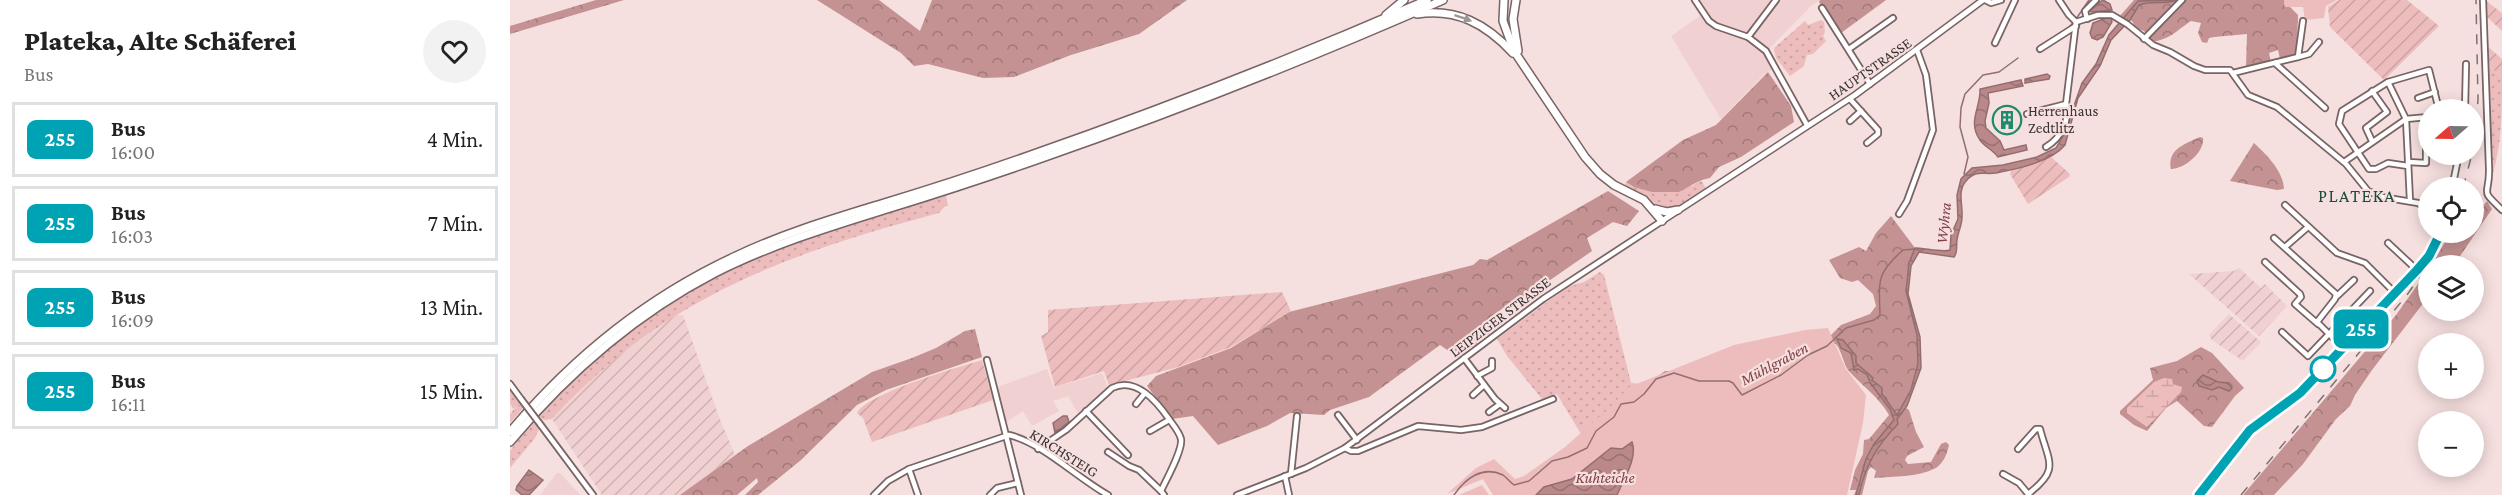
<!DOCTYPE html>
<html lang="de">
<head>
<meta charset="utf-8">
<style>
	:root { --surface:#fff; --page:#f2f2f2; --text:#222; --muted:#767676; --line:#e0e0e0 }
	body { margin:0; font-family:"Crimson Pro",serif; background:var(--page); color:var(--text); height:100vh; display:flex; flex-direction:column; font-size:22px; white-space:nowrap }
	* { box-sizing:border-box; margin:0 }
	p { font-size:20px; color:var(--muted) }
	.icon { flex:none; width:33px; height:33px; fill:none; stroke:currentColor; stroke-width:2; stroke-linecap:round; stroke-linejoin:round }
	.map { position:relative; flex:1; overflow:hidden }
	.drawer { display:flex; flex-direction:column; background:var(--surface); width:510px }
	.drawer>* { flex:none }
	.badge { padding:0 12px; border-radius:9px; font-size:21px; line-height:39px }
	.needle { width:39px; rotate:250deg }
	.fabs { position:absolute; left:1908px; top:99px; display:grid; gap:12px }
	.fabs a { display:grid; place-items:center; width:66px; height:66px; border-radius:50%; background:var(--surface); box-shadow:0 3px 15px #0003; font-size:30px }
	.map>.badge { position:absolute; translate:-50% -50%; box-shadow:0 0 0 3px #fff }
	.round { display:grid; place-items:center; flex:none; width:63px; height:63px; border-radius:32px; background:var(--page) }
	.overview { display:flex; align-items:center; justify-content:space-between; height:102px; padding:0 24px }
	h1 { font-size:28px; font-weight:800; line-height:45px }
	ul { padding:0; list-style:none }
	li { display:flex; align-items:center; gap:18px; height:75px; margin:0 12px 9px; padding:0 12px; border:3px solid var(--line); border-radius:0px }
	li div { flex:1 }
	li b { display:block; font-size:22px }
	li em { font-style:normal }
	li .badge { min-width:66px; font-weight:700; text-align:center }
	main { display:flex; flex:1; min-height:0 }
	.map>svg:first-child { display:block }
</style>
</head>
<body>
<main>
<section class="drawer">
<div class="overview"><div><h1>Plateka, Alte Schäferei</h1><p>Bus</p></div><a class="round"><svg class="icon" aria-label="heart" viewBox="0 0 24 24"><path d="M12 20l-8-8c-3-5 5-10 8-4 3-6 11-1 8 4z"/></svg></a></div>
<ul>
<li><span class="badge" style="background:#00a3b4;color:#fff">255</span><div><b>Bus</b><p>16:00</p></div><em>4 Min.</em></li>
<li><span class="badge" style="background:#00a3b4;color:#fff">255</span><div><b>Bus</b><p>16:03</p></div><em>7 Min.</em></li>
<li><span class="badge" style="background:#00a3b4;color:#fff">255</span><div><b>Bus</b><p>16:09</p></div><em>13 Min.</em></li>
<li><span class="badge" style="background:#00a3b4;color:#fff">255</span><div><b>Bus</b><p>16:11</p></div><em>15 Min.</em></li>
</ul>
</section>
<div class="map">
<svg width="1992" height="495" viewBox="0 0 1992 495">
	<defs>
		<pattern id="industrial-furrows" width="10" height="10" patternUnits="userSpaceOnUse" patternTransform="scale(1.5)"><rect width="10" height="10" fill="#f0d0d0"/><path d="M-1 1l2-2M0 10L10 0M9 11l2-2" fill="none" stroke="#cfb3b3"/></pattern>
		<pattern id="grass-dots" width="8" height="8" patternUnits="userSpaceOnUse" patternTransform="scale(1.5)"><rect width="8" height="8" fill="#edbdbd"/><path d="M2 2h.1M6 6h.1" fill="none" stroke="#cca3a3" stroke-width="1.8" stroke-linecap="round"/></pattern>
		<pattern id="forest-crowns" width="20" height="18" patternUnits="userSpaceOnUse" patternTransform="scale(1.5)"><rect width="20" height="18" fill="#c49292"/><path d="M2 6a3 3 0 1 1 6 0M12 15a3 3 0 1 1 6 0" fill="none" stroke="#a07878"/></pattern>
		<pattern id="wetland-marsh" width="20" height="14" patternUnits="userSpaceOnUse" patternTransform="scale(1.5)"><rect width="20" height="14" fill="#edbdbd"/><path d="M1 5h8M5 5V1M11 12h8M15 12V8" fill="none" stroke="#cca3a3"/></pattern>
		<pattern id="garden-furrows" width="10" height="10" patternUnits="userSpaceOnUse" patternTransform="scale(1.5)"><rect width="10" height="10" fill="#edbdbd"/><path d="M-1 1l2-2M0 10L10 0M9 11l2-2" fill="none" stroke="#cca3a3"/></pattern>
		<pattern id="water-waves" width="16" height="10" patternUnits="userSpaceOnUse" patternTransform="scale(1.5)"><rect width="16" height="10" fill="#ba8889"/><path d="M0 5q4-4 8 0t8 0" fill="none" stroke="#987071"/></pattern>
	</defs>
	<rect width="100%" height="100%" fill="#f6dfdf"/>
	<g fill="#f0d0d0">
		<path d="M1180 0H1310L1300 7 1259 49 1263 69 1254 74 1211 119 1161 36 1190 16Z"/>
		<path d="M537 369 544 388 592 373 598 388 568 413 558 396 543 401 549 411 522 426 513 411 496 422 488 389 490 386Z"/>
		<path d="M47 473H50L70 495H30Z"/>
	</g>
	<g fill="url(#industrial-furrows)">
		<path d="M1729 268 1751 288 1755 284 1777 306 1749 336 1679 274 1724 271Z"/>
		<path d="M1719 314 1751 342 1733 361 1702 340 1699 335Z"/>
		<path d="M166 315H173L209 417 225 455 170 495H92L42 419 99 362Z"/>
	</g>
	<g fill="url(#grass-dots)">
		<path d="M1311 20 1314 22 1315 32 1313 36 1316 41 1303 54 1297 55 1294 66 1280 76 1266 58 1264 48 1295 21 1298 25Z"/>
		<path d="M1976 63 1992 78C1992 116 1992 147 1980 183Z"/>
		<path d="M1191 180 1196 189C1150 219 1159 211 1114 187L1116 182 1124 187 1182 186Z"/>
		<path d="M436 195 438 206H435L429 213C275 254 153 298 42 419L34 420 28 416C93 346 169 290 258 254 316 230 377 214 436 195Z"/>
		<path d="M1090 272 1094 275 1121 383 1131 384 1074 439 1047 394 1032 399 997 356 987 339 1057 287 1074 282Z"/>
		<path d="M0 389 10 403 7 406 11 404 14 407 0 423V414L7 406 3 409 0 403Z"/>
		<path d="M23 420 29 429 25 438 0 468V451Z"/>
	</g>
	<g fill="url(#forest-crowns)">
		<path d="M86 0H114L0 34V26Z"/>
		<path d="M307 0H369L410 31 422 0H677L629 34 561 55 504 77 473 78 418 64 404 66 391 53Z"/>
		<path d="M1310 0H1376L1331 33 1314 11 1309 2Z"/>
		<path d="M1624 0H1774L1775 7H1780L1788 15 1787 50 1784 55 1770 59 1768 50 1759 53 1761 62 1736 67 1737 34 1704 37 1699 38 1697 43 1692 42 1688 33 1691 23 1681 21C1664 32 1663 38 1642 42L1634 31 1626 28 1622 21 1609 17Z"/>
		<path d="M1258 72 1281 106 1284 122 1231 157 1209 167 1200 178 1191 180 1169 192H1142L1124 187 1116 182 1173 140 1206 125Z"/>
		<path d="M1690 137 1693 138C1695 152 1674 169 1661 169 1657 150 1674 144 1690 137Z"/>
		<path d="M1744 143C1757 155 1773 171 1774 189L1767 190 1720 181Z"/>
		<path d="M1098 191 1129 211 1117 226 1103 222 1077 238 1082 251 1010 301 993 308 977 321 981 332 949 358 930 345 859 397 820 410 814 415 780 413 757 426 708 445 683 416 662 419 637 386 646 376 721 348 779 312 963 265 970 259 977 260Z"/>
		<path d="M1977 201 1982 209 1944 265 1921 266 1940 233 1964 232V217Z"/>
		<path d="M1381 216 1405 248 1399 263 1396 291 1407 335 1408 364 1402 388 1393 406 1399 410 1406 432 1414 447 1397 456 1395 460 1398 464 1421 462 1431 444 1436 442 1439 445C1437 454 1434 462 1426 468 1406 478 1385 476 1364 478L1366 471 1361 467 1358 471 1352 495H1344L1346 490H1340L1345 470 1353 454 1354 440 1359 439 1379 415C1369 397 1352 386 1338 370 1333 362 1332 352 1326 344L1141 381 1155 371H1171L1320 336 1331 325 1360 314 1366 306 1363 294 1348 280 1342 282 1330 278 1319 260 1349 247 1356 251 1366 233Z"/>
		<path d="M1918 270V297L1862 370 1845 395 1840 406 1826 419 1793 464 1764 495H1733L1886 315Z"/>
		<path d="M465 329 472 357 376 390 347 405 291 460 248 495H235L248 482 247 478 227 495H170L238 446 362 372 402 358 426 348 455 331Z"/>
		<path d="M1691 347 1702 353 1734 388 1725 396 1702 427 1694 426 1667 401 1656 408 1637 431 1624 425 1610 414V411L1643 380 1640 368 1667 361Z"/>
	</g>
	<path fill="url(#wetland-marsh)" d="M1654 378 1662 379 1663 384 1672 387 1671 392 1640 424 1637 427 1617 413V408L1644 382Z"/>
	<g fill="#edbdbd">
		<path d="M1774 0H1827L1816 6 1814 18 1795 20 1793 7H1775Z"/>
		<path d="M1318 328 1336 369 1356 395 1353 423 1337 495H983L973 479 937 494 966 468 984 459 1005 479 1014 476 1055 447 1098 409 1119 387 1224 345 1295 330Z"/>
		<path d="M972 485 979 495H949Z"/>
	</g>
	<g fill="url(#garden-furrows)">
		<path d="M1829 0H1897L1929 26 1874 80 1820 27 1818 7Z"/>
		<path d="M1975 0 1992 13V31L1975 15Z"/>
		<path d="M1975 44 1992 59V78L1976 63Z"/>
		<path d="M1540 156 1560 174 1559 177 1518 204 1500 174 1502 168Z"/>
		<path d="M772 292 781 311 721 347 665 368 599 385 594 371 545 387 531 336 538 332V310Z"/>
		<path d="M472 360 483 400 362 442 353 418 347 413C358 393 446 368 472 360Z"/>
	</g>
	<g fill="url(#water-waves)" stroke="#946e6f" stroke-width="1.5">
		<path d="M1593 0 1600 4 1602 10 1581 12 1580 9Z"/>
		<path d="M1668 0C1654 5 1642 0 1629 5L1620 20 1601 40 1590 66 1568 98 1555 145C1541 162 1507 169 1486 173 1473 175 1466 169 1456 181 1447 191 1453 205 1452 217 1452 225 1448 232 1447 240 1446 246 1448 252 1444 257L1409 252 1401 266 1398 294 1410 337 1411 368 1397 406 1387 419 1388 424C1367 445 1355 466 1349 495H1346L1356 459 1364 444 1384 420 1380 409 1361 384 1357 375 1348 369 1344 370 1341 353 1331 348 1327 339 1333 340 1346 356V363L1363 378 1362 380 1372 388V394L1387 415 1401 390 1408 364 1407 335 1396 291 1399 263 1405 248C1414 248 1434 253 1440 250L1441 235 1448 219 1447 195 1451 179 1462 168 1493 165 1527 157 1546 148 1554 134 1572 83 1586 64 1599 35 1628 1Z"/>
		<path d="M1596 18H1601L1602 22 1593 37 1587 40 1582 38 1580 33 1583 23Z"/>
		<path d="M1537 74 1540 76 1539 79 1515 83V79Z"/>
		<path d="M1511 80 1513 86 1478 93 1479 103 1475 121 1476 128 1490 141 1494 150 1516 145 1517 150 1488 157C1483 150 1475 147 1470 140 1457 121 1471 108 1470 89Z"/>
		<path d="M1693 375 1708 382 1718 383 1722 388 1719 391 1709 387 1702 390 1689 386 1687 381Z"/>
		<path d="M553 416H557L559 422 545 433 543 423Z"/>
		<path d="M1122 442C1128 458 1113 480 1107 495H1026L1034 487 1062 479 1101 448 1112 449Z"/>
		<path d="M19 470 33 480 19 495H12L6 490 7 486Z"/>
	</g>
	<g fill="none" stroke-linecap="round" stroke-linejoin="round">
		<g stroke="#946e6f" stroke-width="1.5">
			<path d="M1566 19 1579 0"/>
			<path d="M1556 30 1563 23"/>
			<path d="M1529 46 1552 33"/>
			<path d="M1454 174 1458 157 1450 127 1451 108 1455 94 1473 75 1489 72 1508 58"/>
			<path d="M944 495C955 479 972 465 993 475 997 478 1000 482 1004 485L1019 481 1042 461 1058 457 1077 448 1086 431 1104 417 1111 404 1124 402 1134 394 1146 379 1164 373 1189 381H1219L1223 383 1232 395 1271 375 1298 355 1317 346 1336 328 1364 320 1370 315C1369 280 1366 274 1393 250L1405 249"/>
		</g>
		<g stroke="#786464" stroke-width="8">
			<g id="minor">
				<path d="M1185 0 1199 21 1206 26 1238 37 1256 51 1297 125"/>
				<path d="M1475 0 1481 3 1491 0"/>
				<path d="M1549 0 1559 15 1566 22"/>
				<path d="M1973 0 1979 168C1980 198 1968 187 1992 210"/>
				<path d="M1312 8 1360 84"/>
				<path d="M1577 19 1575 11 1586 0"/>
				<path d="M1566 22 1588 15H1602L1617 24 1643 45 1660 52 1684 66 1695 70H1720L1738 95 1767 107 1836 164 1858 191 1872 197 1908 203 1918 210"/>
				<path d="M1238 37 1266 0"/>
				<path d="M1634 39 1672 0"/>
				<path d="M1485 43 1505 0"/>
				<path d="M1339 49 1383 18"/>
				<path d="M1530 49 1566 26"/>
				<path d="M1788 57 1799 54 1809 42"/>
				<path d="M1765 63 1815 108"/>
				<path d="M1723 73 1788 57 1793 21"/>
				<path d="M1878 82 1919 70 1929 110"/>
				<path d="M1908 98 1925 92"/>
				<path d="M1340 99 1368 130V134L1357 143"/>
				<path d="M1955 110 1956 64"/>
				<path d="M1517 114 1556 104 1566 22"/>
				<path d="M1340 121 1351 111"/>
				<path d="M1862 141 1856 128 1877 112 1862 91"/>
				<path d="M1536 147C1551 138 1560 121 1556 104"/>
				<path d="M1834 162 1896 119 1918 117"/>
				<path d="M1898 162 1916 163V149L1918 146"/>
				<path d="M1898 166 1878 163 1866 169H1859L1829 124 1832 111 1878 82 1896 119 1900 201"/>
				<path d="M1942 188 1949 154"/>
				<path d="M1775 205 1827 253 1855 263 1885 293"/>
				<path d="M1389 214 1397 201 1423 130 1416 75 1407 50"/>
				<path d="M1764 238 1826 294 1825 299 1807 322 1833 348"/>
				<path d="M1878 243 1907 270"/>
				<path d="M1775 247 1798 227"/>
				<path d="M1755 262 1790 294 1791 297 1785 304 1808 324"/>
				<path d="M1827 296 1844 280"/>
				<path d="M1772 332 1798 356 1860 291"/>
				<path d="M954 358 985 399 995 408"/>
				<path d="M477 360 511 495"/>
				<path d="M967 376 982 368V361"/>
				<path d="M0 384 11 399"/>
				<path d="M963 395 974 385"/>
				<path d="M626 404 635 393"/>
				<path d="M576 411 618 455"/>
				<path d="M979 412 990 404"/>
				<path d="M828 415 847 440"/>
				<path d="M30 424 83 495"/>
				<path d="M640 431 659 420"/>
				<path d="M835 448 841 451H848L908 426 951 430 972 427 1043 399"/>
				<path d="M528 449 556 430 602 388C626 376 647 402 659 419 663 425 669 431 671 439 673 450 656 480 651 491L654 495"/>
				<path d="M1508 449 1526 429H1530C1539 463 1550 470 1518 494"/>
				<path d="M598 452 619 466 629 470 651 491"/>
				<path d="M399 469 408 495"/>
				<path d="M781 474 787 416"/>
				<path d="M1493 474 1509 483 1519 495"/>
				<path d="M775 476 779 495"/>
				<path d="M364 495 378 481 399 469 499 435C533 443 567 478 598 495"/>
				<path d="M480 495 487 488 508 483"/>
				<path d="M727 495 796 468 835 448 1033 299 1152 221"/>
				<path d="M1689 495 1740 430 1790 393 1907 270 1919 256 1931 232"/>
			</g>
		</g>
		<g stroke="#786464" stroke-width="8">
			<path id="major" d="M1152 221 1345 95 1473 0"/>
		</g>
		<g stroke="#786464" stroke-width="10">
			<g id="highway">
				<path d="M994 0 993 21 1004 51 1075 157 1090 174 1104 185 1134 200 1152 221"/>
				<path d="M1006 0 1003 19 1008 51"/>
				<path d="M907 14C947 8 976 24 1003 53"/>
				<path d="M876 15 894 0"/>
				<path d="M1145 209 1157 212 1168 210"/>
				<path d="M0 432C63 357 137 297 226 256 272 234 322 219 371 204 421 189 470 173 518 156 653 109 786 57 917 0"/>
				<path d="M0 442C58 373 124 315 205 273 260 245 319 227 377 209 429 193 481 176 532 158 667 111 801 58 933 0"/>
			</g>
		</g>
		<use href="#minor" stroke="#fff" stroke-width="4.5"/>
		<use href="#major" stroke="#fff" stroke-width="5"/>
		<use href="#highway" stroke="#fff" stroke-width="7"/>
		<g stroke="#7f7171" stroke-width="1.5" stroke-dasharray="10 10" stroke-linecap="butt">
			<path d="M1964 144 1968 100 1966 0"/>
			<path d="M1953 188 1962 154"/>
			<path d="M1731 495 1897 295 1922 259 1936 232"/>
		</g>
		<g stroke="#786464" stroke-width="8" stroke-linecap="butt">
			<path id="minor-bridge" d="M11 399 30 424"/>
		</g>
		<use href="#minor-bridge" stroke="#fff" stroke-width="4.5"/>
	</g>
	<defs><path id="oneway-solid" d="M-6-.8H1V-3.2L6.5 0L1 3.2V.8H-6Z" transform="scale(1.5)"/></defs>
	<use fill="#9d9898" href="#oneway-solid" transform="translate(953 18) rotate(19)"/>
	<g fill="none" stroke-linecap="round" stroke-linejoin="round">
		<g stroke="#fff" stroke-width="14">
			<path id="line" d="M1689 495 1740 430 1790 393 1907 270 1919 256 1931 232"/>
		</g>
		<use href="#line" stroke="#00a3b4" stroke-width="9"/>
	</g>
	<defs>
		<g id="building-ring" transform="scale(1.5)"><circle r="9.5" fill="#f6dfdf" stroke="#1e8c6b" stroke-width="1.5"/><path d="M-4-6H4V6H1V3H-1V6H-4ZM-2.5-4.3h1.7v1.8h-1.7ZM.8-4.3h1.7v1.8H.8ZM-2.5-1h1.7V.8h-1.7ZM.8-1h1.7V.8H.8Z" fill="#1e8c6b"/></g>
	</defs>
	<g fill-rule="evenodd">
		<use href="#building-ring" x="1497" y="120"/>
	</g>
	<circle fill="#fff" stroke="#00a3b4" stroke-width="3" cx="1813" cy="369" r="12"/>
	<g text-anchor="middle" stroke-width="4.5" stroke-linejoin="round" paint-order="stroke">
		<g font-size="15" fill="#3b3232" stroke="#f6dfdf">
			<text transform="translate(1360 69) rotate(-35)" y="5">HAUPTSTRASSE</text>
			<text transform="translate(990 317) rotate(-37)" y="5">LEIPZIGER STRASSE</text>
			<text transform="translate(554 453) rotate(32)" y="5">KIRCHSTEIG</text>
		</g>
		<g font-size="15" fill="#3b3232" stroke="#f6dfdf" text-anchor="start">
			<text x="1518" y="116">Herrenhaus<tspan x="1518" dy="17">Zedtlitz</tspan></text>
		</g>
		<g font-size="16" font-style="italic" fill="#803f43" stroke="#f6dfdf">
			<text transform="translate(1433 223) rotate(-84)" y="6">Wyhra</text>
			<text transform="translate(1264 363) rotate(-28)" y="6">Mühlgraben</text>
			<text x="1095" y="483">Kuhteiche</text>
		</g>
		<g font-size="18" letter-spacing="1.5" fill="#1c4c3b" stroke="#f6dfdf">
			<text x="1847" y="202">PLATEKA</text>
		</g>
	</g>
</svg>
<div class="fabs">
<a><svg class="needle" viewBox="-14 -14 28 28"><path d="M0-13l5 13h-10z" fill="#e53935"/><path d="M0 13l5-13h-10z" fill="#767676"/></svg></a>
<a><svg class="icon" aria-label="locate" viewBox="0 0 24 24"><circle cx="12" cy="12" r="6"/><path d="M12 2v4M12 18v4M2 12h4M18 12h4"/></svg></a>
<a><svg class="icon" aria-label="layers" viewBox="0 0 24 24"><path d="M12 4l9 5-9 5-9-5zM3 14l9 5 9-5"/></svg></a>
<a>+</a>
<a>−</a>
</div>
<b class="badge" style="left:1851px;top:329px;background:#00a3b4;color:#fff">255</b>
</div>
</main>
</body>
</html>
